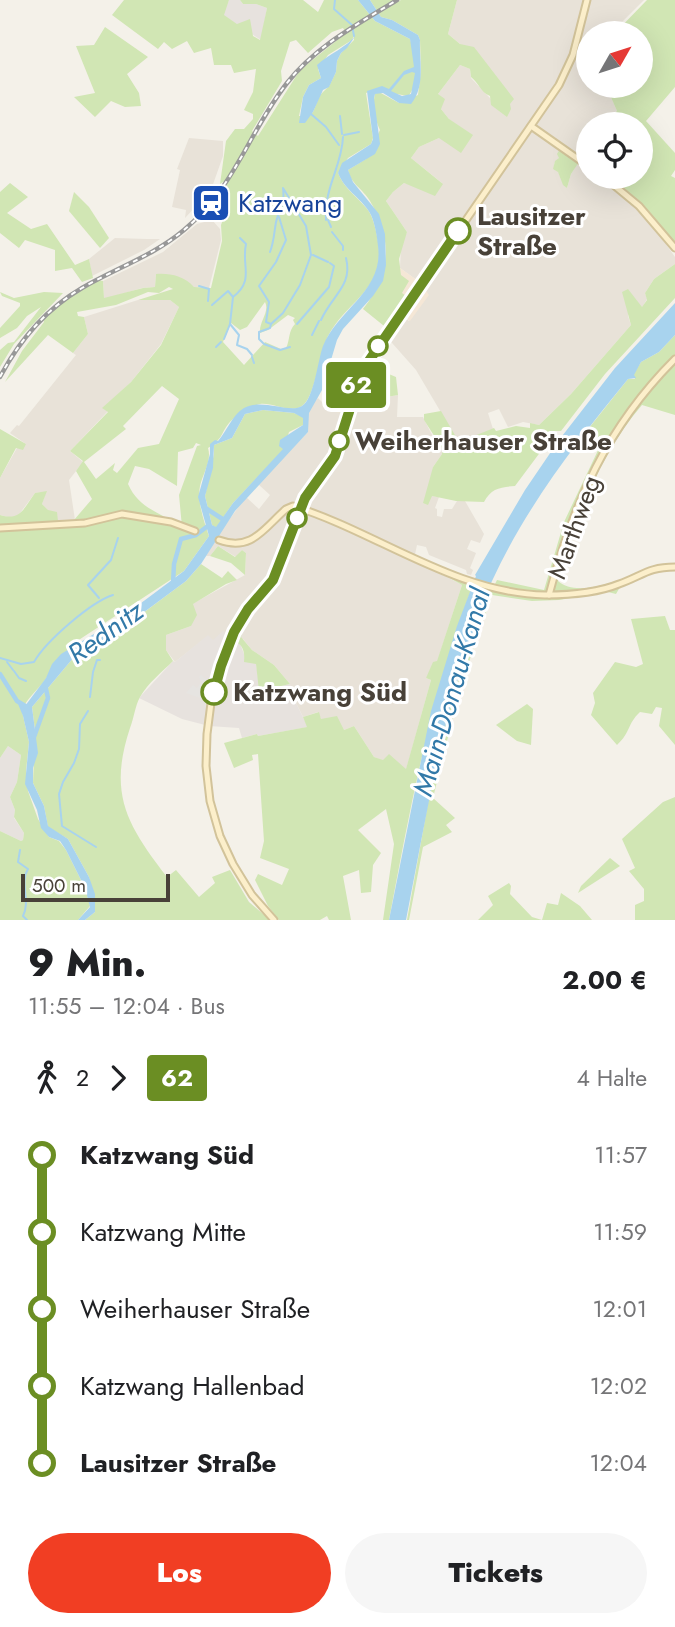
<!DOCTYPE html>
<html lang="de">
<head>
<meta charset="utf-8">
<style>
	:root { --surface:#fff; --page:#f6f6f6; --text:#202124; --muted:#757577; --accent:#f13e23 }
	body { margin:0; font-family:Jost,sans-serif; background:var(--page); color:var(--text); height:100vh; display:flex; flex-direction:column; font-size:26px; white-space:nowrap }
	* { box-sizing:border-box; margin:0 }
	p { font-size:23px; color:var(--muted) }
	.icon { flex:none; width:38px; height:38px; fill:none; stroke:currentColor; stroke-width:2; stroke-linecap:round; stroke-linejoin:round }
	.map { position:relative; height:920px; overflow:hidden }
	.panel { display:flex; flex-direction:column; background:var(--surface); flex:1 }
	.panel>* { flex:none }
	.badge { padding:0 14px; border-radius:5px; font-size:24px; line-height:46px }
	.needle { width:46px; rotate:51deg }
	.buttons { position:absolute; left:576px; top:21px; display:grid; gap:14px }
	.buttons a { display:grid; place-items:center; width:77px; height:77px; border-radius:50%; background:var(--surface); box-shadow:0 7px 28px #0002; font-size:35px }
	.scale { position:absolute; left:21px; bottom:18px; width:149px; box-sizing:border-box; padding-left:7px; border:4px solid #484138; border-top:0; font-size:19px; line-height:24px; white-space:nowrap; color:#484138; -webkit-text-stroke:5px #fff; paint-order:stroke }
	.map>.badge { position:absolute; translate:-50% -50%; box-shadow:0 0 0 4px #fff }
	.legs { display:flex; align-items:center; gap:10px; height:77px; padding:0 28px; font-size:23px }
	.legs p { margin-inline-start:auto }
	.summary { display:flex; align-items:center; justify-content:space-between; height:119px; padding:0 28px }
	h1 { font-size:38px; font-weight:800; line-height:52px }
	.action { display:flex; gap:14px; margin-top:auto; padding:14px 28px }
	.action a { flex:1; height:80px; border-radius:42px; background:var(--accent); color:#fff; font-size:28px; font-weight:800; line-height:80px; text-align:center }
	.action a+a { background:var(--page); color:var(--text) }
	ul { padding:0 28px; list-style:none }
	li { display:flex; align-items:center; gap:24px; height:77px; font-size:26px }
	li i { display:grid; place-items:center; width:10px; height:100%; margin:0 9px; background:currentColor }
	li i::after { content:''; width:18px; height:18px; margin:-9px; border:5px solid; border-radius:50%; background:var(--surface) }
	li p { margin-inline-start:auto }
	li:first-child i { background:linear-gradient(#0000 50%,currentColor 0) }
	li:last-child i { background:linear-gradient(currentColor 50%,#0000 0) }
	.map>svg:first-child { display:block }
</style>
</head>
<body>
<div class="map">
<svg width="675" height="920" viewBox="0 0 675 920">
	<rect width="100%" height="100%" fill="#f4f1e9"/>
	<g fill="#e8e2d8">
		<path d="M457 0H644L611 33H588V86H606L617 111 610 114 601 124H588V139L572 158 560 157 554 164 567 188 571 174 579 161 588 167V177H602L636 205 665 238 663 240 675 257V264L654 279 645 293 647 299 642 308 628 290V316L631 325 571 394 539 425 523 422 508 427 499 409 488 413 493 429 459 443 416 370 385 335 400 314 409 321 421 283 400 268 401 246 407 232 386 201 393 192 404 183 411 185 442 183 411 158 419 147 439 138 449 119 441 109 438 94 460 65 470 69 471 78 507 116 460 44 448 34Z"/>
		<path d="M189 138 223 141V156L211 190 185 218 186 210 172 207 180 170 177 169Z"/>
		<path d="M212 220 220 229 221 240 209 288 194 287 156 274 155 287 142 288 104 299 103 281 163 252 197 224Z"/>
		<path d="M115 238 147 239H160L144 250 92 276 89 259Z"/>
		<path d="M138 300H170L179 307 161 344 131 382 103 408 108 411 70 451 83 462 69 480 75 520 58 521 42 504 46 492 35 493 17 517 12 518 0 515V478L17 448 26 444 10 433 17 425 19 426 76 355 73 353 88 334 84 317Z"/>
		<path d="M398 395 397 417H423L431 433 442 448V454L433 467 432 496 439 497 435 508 437 509V516L442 517 444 509H452L457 501H465L484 534 480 543 471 540 467 549 476 553 470 568 473 570 471 575 467 574 466 570 429 555 426 547 417 545 414 559 462 585 437 662 426 678 431 680 406 770 374 757 354 726 344 730 321 719 318 712 303 717 294 699 290 684 274 665 252 650 243 639 212 640 208 636 175 662 166 650V635L191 626 192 604 245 575 246 553 242 550 236 557 218 546 210 556H206L220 532 246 497 259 509 270 495 258 484 308 432V413L311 405 318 398 330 410 341 406H374L381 398Z"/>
	</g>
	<path fill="#f5e7d6" d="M400 268 421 283 429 295 410 321 400 314 402 293Z"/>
	<g fill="#e7e2de">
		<path d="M229 0H240L243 4H256L267 8 261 40 223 15Z"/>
		<path d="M223 631 234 638 233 641 240 643 245 657 256 663 260 691 290 684 294 699 308 727 258 736 257 734 242 738 239 728 209 726 182 719 139 698 173 661 175 662 208 635 213 640Z"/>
		<path d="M8 746 21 755 17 782 10 797 15 810 14 818 24 833 23 840 21 841 0 831V758Z"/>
	</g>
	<path fill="#ece5d4" d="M337 362 357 370 351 389 346 387 343 407 341 406 339 413 330 410 322 400Z"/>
	<g fill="#d1e6b4" fill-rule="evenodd">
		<path d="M124 0H229L224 15 237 24 250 19 253 36 260 40 267 8 256 4H243L240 0H303L318 12 324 0H358L375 21 410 39C415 54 420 84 408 96L374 90 366 93 373 138 371 144 348 158 338 173C345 190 358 197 368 210 374 219 376 231 378 241 386 290 347 300 328 336 320 351 315 398 302 406 291 414 272 402 260 404 254 405 237 415 232 420 221 430 225 438 208 448 212 461 203 473 200 486 197 501 204 522 209 536L184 571 68 647 69 650C56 656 54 666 47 677 40 688 30 695 24 706L21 707 29 742 26 771 28 791 38 819 49 837 59 841 66 850 85 888 90 906 78 920H0V831L21 841 23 840 24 833 14 817 15 810 10 797 17 782 21 755 8 746 0 758V515C21 521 23 509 35 493L47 491 42 504 48 510 57 512 58 521 74 520 92 499 76 471 83 461 70 451 108 412 102 408 131 382 161 345 179 307 170 300H138L173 289 169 287 159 293 148 292 116 305 77 312 78 316 84 317 88 334 73 353 48 335 5 382 22 351 44 322 43 319 61 303 98 280 103 281 104 298 143 288 155 287 156 274C170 273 184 276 194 287L211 288 222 241 221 225 227 208 220 204 228 195 224 190 227 185 223 182 220 184 226 141 235 129H244L253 119V114L244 110 253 92 256 69 234 73 231 65H214L211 48 194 53 187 41 172 49 164 42 158 49 112 15ZM343 28 346 33 300 70 258 136 252 131 282 81 281 71 290 42 296 40 308 53 332 32ZM354 36V40L341 53 337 61 336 72 329 86 320 95 313 112 309 116H299L303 97 309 85 321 78 318 69 328 55 352 40ZM265 302C270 312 259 321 260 333L268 330 288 315 295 318 293 320 295 324C288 331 290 341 286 348L281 349 265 342 244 365 223 342 231 323 240 330 247 327ZM162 386 179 399 159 444 138 448 117 473 113 470 115 463 96 479 84 462 126 429 123 426ZM196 443 201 445 197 446 179 495 182 527 163 522 117 517 119 512H124L165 517C148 508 136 502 128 484L135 466 149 469 177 486 178 452 193 448Z"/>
		<path d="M370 0H395L397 2 401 0H457L448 34 460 44 474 47 514 99 510 104 511 109 507 117 491 105 490 96C480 92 479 83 471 77L470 69 460 65 438 94 445 99 441 109 449 119 473 135 461 153 439 138 419 147 411 158 443 184 435 196 404 183 393 192 386 201 407 232 399 259 401 275 409 281 402 293 410 299 389 330 363 309C391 274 393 239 370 201 363 189 350 183 348 170L366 159 380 130C375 120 372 105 375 94L379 92 399 103 418 95 421 71 420 40 418 35 392 20 381 17Z"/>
		<path d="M647 0H675V87L646 121 675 153V170L671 176 675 178V244L639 203 608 177H640V124H601L617 111 606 86H640V33H615Z"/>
		<path d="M105 27 148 57 127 74 139 93 141 106 125 107 111 101 95 117 74 97 95 93 76 46 94 45Z"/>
		<path d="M560 149 579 162 571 174 567 188 563 185 558 172 553 169 555 161 559 158 557 154Z"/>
		<path d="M10 183 28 197 7 213 31 229 47 224 75 265 89 259 93 278 82 282 72 268 55 271V250L25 240 19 248 0 233V192Z"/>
		<path d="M74 192 89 207 109 238 100 248 69 211Z"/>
		<path d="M675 264V298L605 374 561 431H556L515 486C501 487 491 488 484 502L456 501 432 496 428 505 423 503 433 467 442 454V448L424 420V414L441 411 459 442 494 428 496 431 516 426 530 428V423L539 425 571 394 631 325 622 292 628 289 642 307 647 300 645 293 654 279Z"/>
		<path d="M0 292 14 298 44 292 63 293 14 344 0 367V350L8 343 14 342 41 307 27 316 17 328 0 338V328L20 306V303L2 296Z"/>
		<path d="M675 335V415L642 405C598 456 577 518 558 581 574 596 609 584 627 577L630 582 620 587 616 594 608 592 559 600 532 601 492 595 460 688 433 798 455 818 446 825 452 832 423 847 409 920H407L433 775 447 716 491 583 495 584 497 580 544 590 564 522 601 444 585 433 628 379H635L633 375 641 362 659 352Z"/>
		<path d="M367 365 396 377 398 395 381 398 379 407 374 408 371 406 369 411 352 406Z"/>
		<path d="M263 410 294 413 303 417V425L289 432 284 449 233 503 216 528 212 525 205 496 214 454V445L232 438 245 414Z"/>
		<path d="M0 429 26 444 23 450 16 448 0 478Z"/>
		<path d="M218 546 235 557 242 550 246 553 245 575 231 563 210 556Z"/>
		<path d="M201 564 222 578 228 571 237 580 226 584 193 604 197 615 191 626 166 635V650L173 661C162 672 148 683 140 697 135 706 134 718 130 728 108 794 127 825 167 877L176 870 199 897 215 883 212 877 230 870 249 902 270 920H85L95 912 89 877 68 839 48 827 44 806 33 783 35 730 32 707 74 657 135 619 186 581Z"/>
		<path d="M430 567 474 582C431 695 411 803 389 920H383L394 844 386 809 358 830 381 853 373 865 371 892 361 893 359 870 343 876 351 920H329L327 916 320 920H279L268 906 255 880 258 874 282 885 289 869 260 858 264 841 258 754 252 755 253 760 234 768 224 743 257 734 258 736 307 727 303 717 319 712 321 719 337 716 344 730 354 726 374 757 383 760 389 754 406 769 431 680 426 678 433 662 437 661 462 585Z"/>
		<path d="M665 616 670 630H675V745L659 726 662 708 656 707 652 714 640 712C627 724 631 732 617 745L591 715 595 703 593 693 615 662 636 667 643 664 631 619Z"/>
		<path d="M238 631 242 633 241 637 252 650 274 665 290 684 259 691 256 664 244 662C245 651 243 644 233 641Z"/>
		<path d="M527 704 533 709 531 745 517 741 496 725Z"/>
		<path d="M675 797V920H635V905L644 901V889L629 871 635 868 622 839 663 802Z"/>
		<path d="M610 858 620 866 578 893 581 886Z"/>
		<path d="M509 883 511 886 510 894 532 917 542 920 547 903 558 905 561 893 580 906 592 920H478L493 905 488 896Z"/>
	</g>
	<path fill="#e6e4e1" d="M201 675 213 685 206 700 186 693 193 685 197 688 201 682 199 677Z"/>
	<g fill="#a8d3ee" fill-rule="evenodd">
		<path d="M358 0H370L381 17 392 20 418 35 420 40C419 61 426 86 411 104L399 103 383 93 375 94 374 98 380 144 375 154 348 170 353 182 379 214 385 234 386 265 383 281 373 296 343 329 337 340 322 390 309 413 308 432 235 511 201 564 186 581 120 630 74 657 32 707 38 753 33 768V783L44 806 48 826 68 839 89 877 95 894V912L85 920H78L90 907 85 888 66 850 60 841 49 837 41 828 37 810 25 784 29 742 23 716 18 704 25 706 46 678 52 664 61 654 125 615 184 571 209 536 198 497 210 454V444L215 440 218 441C227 431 232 415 244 408 262 398 290 414 302 406 314 399 318 359 323 346 338 309 384 291 378 246 377 236 375 224 371 215 363 199 345 191 338 173L342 163 371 144 373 139 367 91 382 86 389 89 404 71 414 67 410 39 375 21ZM412 72 415 73 411 94 402 96 391 91 404 75ZM263 410 294 413 303 418V425L280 440 279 446 283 449 233 503 216 527 212 525 205 496 213 468 214 445 232 438 245 414Z"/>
		<path d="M356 35 347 48 341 53 337 61 336 72 329 87 323 90 313 112 305 123H299L303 97 309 85 321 78 317 65C329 54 347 47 356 35Z"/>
		<path d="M675 303V335L659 352 641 362 634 375 636 378 628 379C577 441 526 507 492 581 482 601 476 624 468 646 439 735 424 828 406 920H389L431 711 457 626 476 576 475 575 525 490 559 440 615 368Z"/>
	</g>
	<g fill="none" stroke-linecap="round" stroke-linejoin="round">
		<g stroke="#a8d3ee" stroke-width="2">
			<path d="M335 0 334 9 352 25 354 36"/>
			<path d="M311 114 326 127 339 145"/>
			<path d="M340 116 342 134"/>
			<path d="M344 135 359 132"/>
			<path d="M326 220C324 187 342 166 343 137"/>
			<path d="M328 220 331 227"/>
			<path d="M332 232 343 246V250"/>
			<path d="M270 252C274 242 274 233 276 222 280 206 285 206 283 188L306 226 311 255 300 285 283 313 271 324"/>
			<path d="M313 255 328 262"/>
			<path d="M199 286 209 289 208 301"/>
			<path d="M233 297C255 280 241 266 246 244L240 238"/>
			<path d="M212 305 228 291 233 297 230 324 239 335 237 345 247 349 252 355"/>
			<path d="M321 320C332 295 353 286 346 258"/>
			<path d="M297 324 329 287 334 266 330 263"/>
			<path d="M312 335 319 321"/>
			<path d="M224 339 230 324"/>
			<path d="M263 343 259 339V332L270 328 271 324 266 322 269 302 259 286 276 262 286 240 279 217"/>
			<path d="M264 344 280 350 290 347"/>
			<path d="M216 347 221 342"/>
			<path d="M252 357 254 363"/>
			<path d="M99 598 88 585 111 560 118 538"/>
			<path d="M0 658 21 664 34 662C46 641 91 602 113 595"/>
			<path d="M7 662 13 670"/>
			<path d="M14 671 19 678 26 681"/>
			<path d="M90 697 93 672 97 660H100"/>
			<path d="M88 711 80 724 79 749 74 763 63 782 59 794 62 826 96 847"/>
			<path d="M20 850 18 862 28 869C19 883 31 901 23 916L27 920"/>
		</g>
		<g stroke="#a8d3ee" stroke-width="4.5">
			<path d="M204 507 224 520"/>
			<path d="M173 584 174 564 181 539 196 535 209 525"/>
			<path d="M0 674 17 701 27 707"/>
			<path d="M34 737 48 698 46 689"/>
		</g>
		<g stroke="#d2c39a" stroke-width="9">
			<g id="secondary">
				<path d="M531 126 588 166"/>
				<path d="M604 177 639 206 675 248"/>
				<path d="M0 528 85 523 122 514 171 522 195 531"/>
				<path d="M219 540C252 552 264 528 286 509L293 506C377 532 454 593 545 595 569 595 597 593 619 584 642 576 648 567 675 567"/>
				<path d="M549 595C573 503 607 427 675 359"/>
				<path d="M274 920 252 895 233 864 220 836 210 801 206 766 207 734 211 703 222 663 244 615 275 576 306 496 335 457 364 368 559 85 573 55 587 0"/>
			</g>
		</g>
		<use href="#secondary" stroke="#fcefcb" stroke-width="5"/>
		<g stroke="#989898" stroke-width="4.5">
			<path id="rail" d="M0 377C19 341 46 309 82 288 116 268 153 256 184 230 236 186 248 133 287 83 316 46 358 24 397 0"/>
		</g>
		<use href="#rail" stroke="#fff" stroke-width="2" stroke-dasharray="5" stroke-linecap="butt"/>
	</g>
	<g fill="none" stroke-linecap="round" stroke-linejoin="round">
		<g stroke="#fff" stroke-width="16">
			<path id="line-1" d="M214 692 221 666 234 632 248 609 273 580 305 498 335 456 362 371 458 231"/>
		</g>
		<use href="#line-1" stroke="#6b8e23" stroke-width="10"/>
	</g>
	<defs>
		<g id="station-square" transform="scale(2.0125)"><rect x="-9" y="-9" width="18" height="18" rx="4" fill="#1a4fb4" stroke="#fff"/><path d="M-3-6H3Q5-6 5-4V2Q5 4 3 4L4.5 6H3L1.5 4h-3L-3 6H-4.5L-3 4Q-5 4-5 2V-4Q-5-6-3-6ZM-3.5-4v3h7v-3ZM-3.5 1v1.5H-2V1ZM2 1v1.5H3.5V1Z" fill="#fff"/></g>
	</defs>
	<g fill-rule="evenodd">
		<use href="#station-square" x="211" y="203"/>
	</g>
	<g fill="#fff" stroke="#6b8e23" stroke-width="3.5">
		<circle cx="458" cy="231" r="12"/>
		<circle cx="378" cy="346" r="9"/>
		<circle cx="339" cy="441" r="9"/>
		<circle cx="297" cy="518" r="9"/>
		<circle cx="214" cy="692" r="12"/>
	</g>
	<g text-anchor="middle" stroke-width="6" stroke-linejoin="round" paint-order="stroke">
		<g font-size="26" fill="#164399" stroke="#fff" text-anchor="start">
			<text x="238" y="212">Katzwang</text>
		</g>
		<g font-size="26" font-weight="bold" fill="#484138" stroke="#fff" text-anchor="start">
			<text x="477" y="225">Lausitzer<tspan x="477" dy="30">Straße</tspan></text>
			<text x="355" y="450">Weiherhauser Straße</text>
			<text x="233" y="701">Katzwang Süd</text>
		</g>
		<g font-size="26" fill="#484138" stroke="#fff">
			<text transform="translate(574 527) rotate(-70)" y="9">Marthweg</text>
		</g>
		<g font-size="28" font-style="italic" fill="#3279a8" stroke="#fff">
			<text transform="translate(105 632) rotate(-36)" y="10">Rednitz</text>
			<text transform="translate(451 692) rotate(-74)" y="10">Main-Donau-Kanal</text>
		</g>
	</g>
</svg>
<div class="buttons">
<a><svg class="needle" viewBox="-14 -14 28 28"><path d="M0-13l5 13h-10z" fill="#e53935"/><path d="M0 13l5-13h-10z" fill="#757577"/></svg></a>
<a><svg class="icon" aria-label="locate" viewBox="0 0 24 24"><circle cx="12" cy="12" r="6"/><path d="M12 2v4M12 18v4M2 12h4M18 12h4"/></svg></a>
</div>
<div class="scale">500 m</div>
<b class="badge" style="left:356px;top:385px;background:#6b8e23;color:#fff">62</b>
</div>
<section class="panel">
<div class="summary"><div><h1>9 Min.</h1><p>11:55 – 12:04 · Bus</p></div><b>2.00 €</b></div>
<div class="legs"><svg class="icon" aria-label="walk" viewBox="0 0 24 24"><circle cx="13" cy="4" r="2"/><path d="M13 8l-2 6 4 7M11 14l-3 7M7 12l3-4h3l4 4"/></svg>2<svg class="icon" aria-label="forward" viewBox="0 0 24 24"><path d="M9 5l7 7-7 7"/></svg><b class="badge" style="background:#6b8e23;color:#fff">62</b><p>4 Halte</p></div>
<ul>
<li><i style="color:#6b8e23"></i><b>Katzwang Süd</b><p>11:57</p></li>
<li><i style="color:#6b8e23"></i><span>Katzwang Mitte</span><p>11:59</p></li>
<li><i style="color:#6b8e23"></i><span>Weiherhauser Straße</span><p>12:01</p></li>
<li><i style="color:#6b8e23"></i><span>Katzwang Hallenbad</span><p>12:02</p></li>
<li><i style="color:#6b8e23"></i><b>Lausitzer Straße</b><p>12:04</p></li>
</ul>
<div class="action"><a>Los</a><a>Tickets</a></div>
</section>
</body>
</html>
